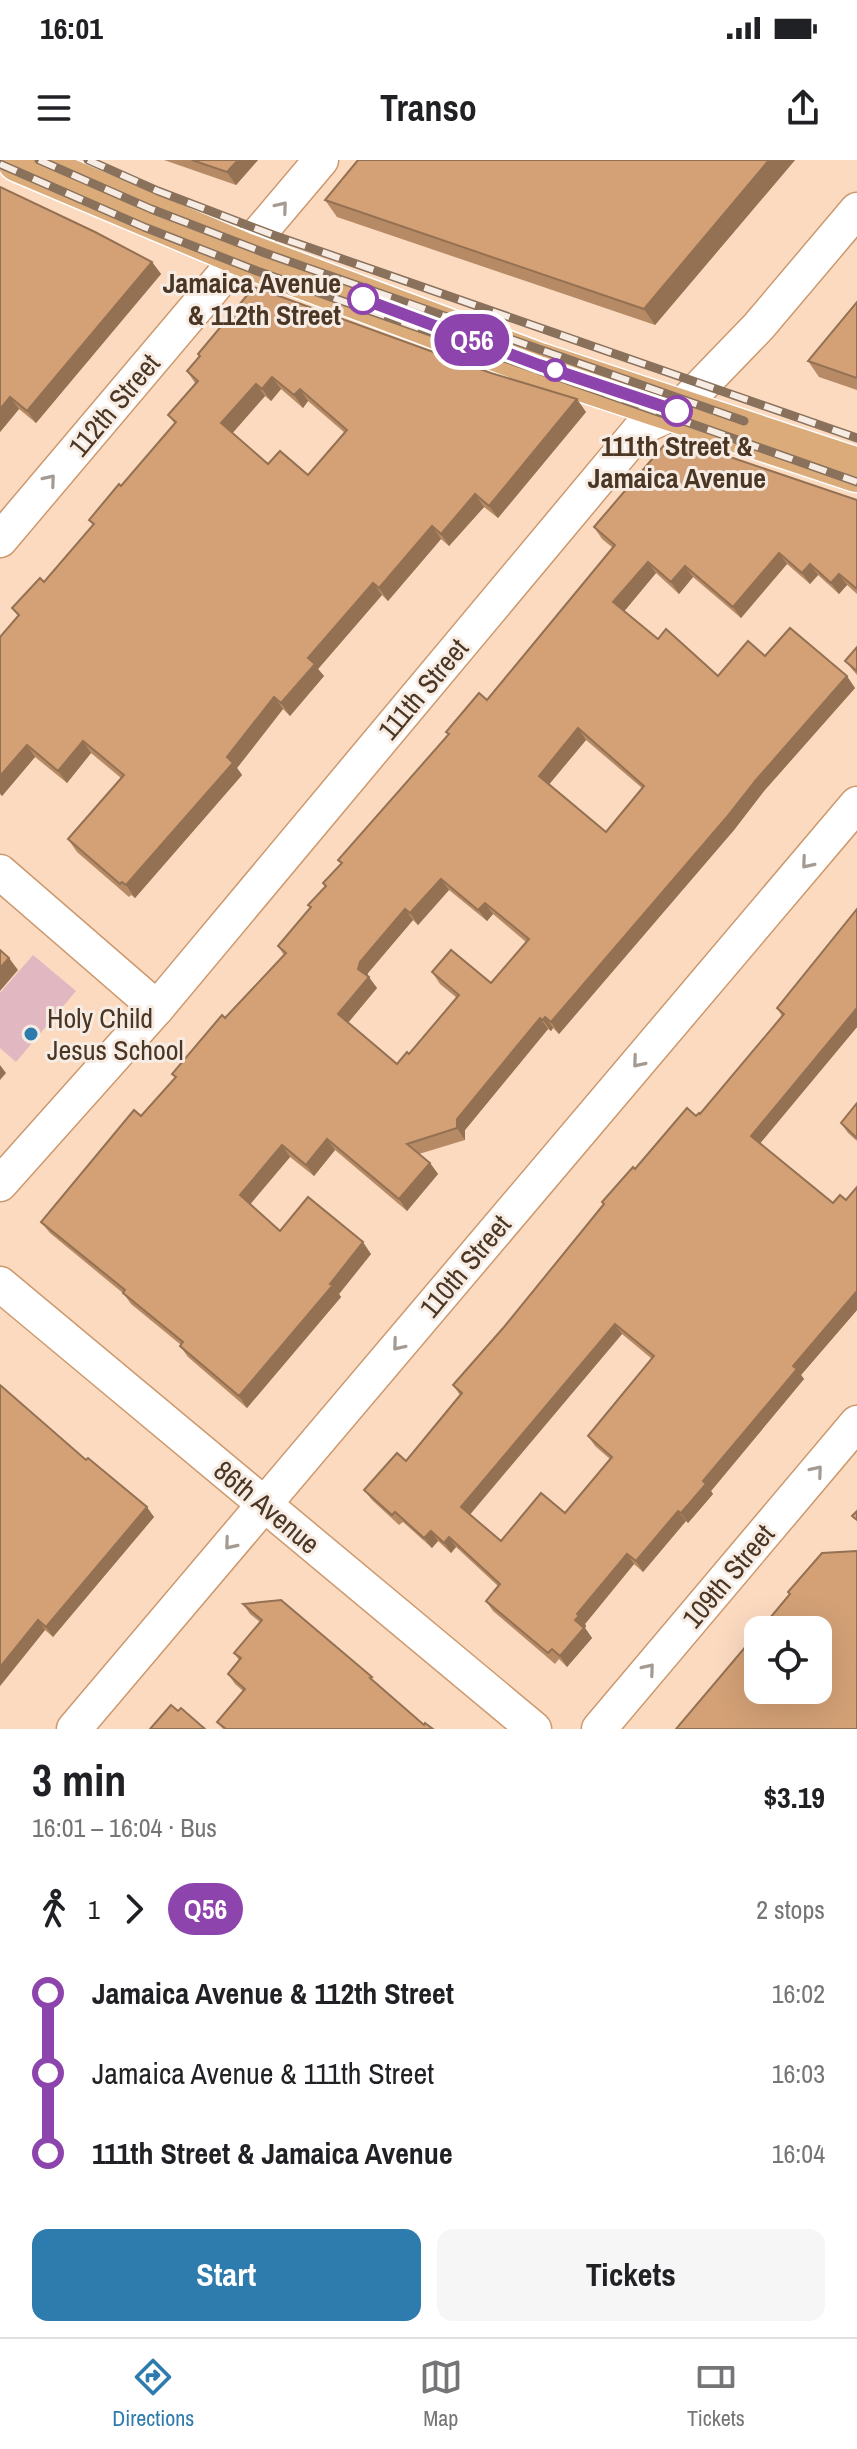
<!DOCTYPE html>
<html lang="en">
<head>
<meta charset="utf-8">
<style>
	:root { --surface:#fff; --page:#f6f6f6; --text:#202124; --muted:#757577; --line:#e0e0e0; --accent:#2e7bae }
	body { margin:0; font-family:"Archivo Narrow",sans-serif; background:var(--page); color:var(--text); height:100vh; display:flex; flex-direction:column; font-size:30px; white-space:nowrap }
	* { box-sizing:border-box; margin:0 }
	p { font-size:26px; color:var(--muted) }
	.icon { flex:none; width:44px; height:44px; fill:none; stroke:currentColor; stroke-width:2; stroke-linecap:round; stroke-linejoin:round }
	.map { position:relative; height:1569px; overflow:hidden }
	.side { display:flex; flex-direction:column; background:var(--surface); flex:1 }
	.side>* { flex:none }
	.badge { padding:0 16px; border-radius:26px; font-size:28px; line-height:52px }
	.buttons { position:absolute; left:744px; top:1456px; display:grid; gap:16px }
	.buttons a { display:grid; place-items:center; width:88px; height:88px; border-radius:16px; background:var(--surface); box-shadow:0 8px 32px #0002; font-size:40px }
	.map>.badge { position:absolute; translate:-50% -50%; box-shadow:0 0 0 4px #fff }
	.legs { display:flex; align-items:center; gap:12px; height:88px; padding:0 32px; font-size:26px }
	.legs p { margin-inline-start:auto }
	.headline { display:flex; align-items:center; justify-content:space-between; height:136px; padding:0 32px }
	h1 { font-size:44px; font-weight:800; line-height:60px }
	.primary-button { display:flex; gap:16px; margin-top:auto; padding:16px 32px }
	.primary-button a { flex:1; height:92px; border-radius:16px; background:var(--accent); color:#fff; font-size:32px; font-weight:800; line-height:92px; text-align:center }
	.primary-button a+a { background:var(--page); color:var(--text) }
	ul { padding:0 32px; list-style:none }
	li { display:flex; align-items:center; gap:28px; height:80px; font-size:30px }
	li i { display:grid; place-items:center; width:12px; height:100%; margin:0 10px; background:currentColor }
	li i::after { content:''; width:20px; height:20px; margin:-10px; border:6px solid; border-radius:50%; background:var(--surface) }
	li p { margin-inline-start:auto }
	li:first-child i { background:linear-gradient(#0000 50%,currentColor 0) }
	li:last-child i { background:linear-gradient(currentColor 50%,#0000 0) }
	.status { display:flex; justify-content:space-between; align-items:center; height:56px; padding:0 40px; background:var(--surface); direction:ltr }
	.status svg { height:22px; fill:currentColor }
	header { display:flex; justify-content:space-between; align-items:center; height:104px; padding:0 32px; background:var(--surface); font-size:36px; font-weight:800 }
	.menu { display:flex; justify-content:space-around; align-items:center; height:112px; border-top:2px solid var(--line); background:var(--surface); font-size:22px; color:var(--muted) }
	.menu a { display:grid; justify-items:center; gap:4px }
	.menu .current { color:var(--accent) }
	.map>svg:first-child { display:block }
</style>
</head>
<body>
<div class="status"><b>16:01</b><svg viewBox="0 0 49 12"><path d="M0 12V9h3v3zM5 12V6h3v6zM10 12V3h3v9zM15 12V0h3v12zM26 1h20v11H26zM47 4h2v5h-2z"/></svg></div>
<header><svg class="icon" aria-label="menu" viewBox="0 0 24 24"><path d="M4 6h16M4 12h16M4 18h16"/></svg>Transo<svg class="icon" aria-label="share" viewBox="0 0 24 24"><path d="M12 15V3M7 8l5-5 5 5M5 13v7h14v-7"/></svg></header>
<div class="map">
<svg width="857" height="1569" viewBox="0 0 857 1569">
	<rect width="100%" height="100%" fill="#fbdac0"/>
	<path fill="#e1b7c2" d="M33 795 76 831 16 902 0 888V833Z"/>
	<g fill="none" stroke-linecap="round" stroke-linejoin="round">
		<g stroke="#cc996e" stroke-width="37">
			<g id="minor">
				<path d="M0 380 321 0"/>
				<path d="M0 712 157 848"/>
				<path d="M0 1024 157 848 642 267 677 251 759 166 857 50"/>
				<path d="M0 1124 534 1569"/>
				<path d="M74 1569 857 644"/>
				<path d="M599 1569 857 1263"/>
			</g>
		</g>
		<g stroke="#fff" stroke-width="47">
			<path id="major" d="M19 0 242 94 539 205 857 310"/>
		</g>
		<use href="#minor" stroke="#fff" stroke-width="34"/>
		<use href="#major" stroke="#dbac7a" stroke-width="44"/>
		<g stroke="#8a715c" stroke-width="9">
			<g id="rail">
				<path d="M39 0 151 49 265 93 744 261"/>
				<path d="M88 0 158 31 273 75 857 278"/>
				<path d="M0 4 144 67 257 111 857 322"/>
			</g>
		</g>
		<use href="#rail" stroke="#f7ece3" stroke-width="6" stroke-dasharray="18" stroke-linecap="butt"/>
	</g>
	<g fill="#b68a65" fill-rule="evenodd">
		<path d="M164 0H258L236 25Z"/>
		<path d="M358 0H795L655 165 337 57 325 40Z"/>
		<path d="M0 27 152 102 161 114 36 263 19 249 0 272Z"/>
		<path d="M857 142V230L819 217 808 201Z"/>
		<path d="M198 194 586 252 498 358 484 347 449 386 441 379 388 441 382 435 318 509 324 516 290 556 283 549 237 608 242 615 135 738 131 735 129 737 77 692 68 679 121 618 91 593 67 623 35 597 2 636 0 634V477L18 456 12 448 44 422 93 365 89 360 121 326 175 264 168 255 195 223 187 211 199 196ZM281 229 303 248 308 241 345 273 308 315 268 304 232 273 265 236 271 241Z"/>
		<path d="M857 340V434L847 425 839 434 818 415 810 424 787 404 741 458 693 417 679 434 656 413 624 451 658 479 718 516 765 496 855 528 764 631 734 670 559 874 553 868 551 871 548 869 465 970V980L419 994 430 1003 438 1014 407 1051 335 990 314 1016 290 997 250 1044 280 1071 371 1094 339 1134 341 1137 247 1248 188 1197 180 1186 181 1185 131 1144 124 1134 50 1073 41 1062 141 956 175 917 172 914 284 795 278 786 310 748 308 745 325 727 323 723 341 704 338 700 449 575 446 572 487 540 613 388 602 379 594 367ZM586 580 642 628 606 672 549 624ZM449 730 487 761 493 754 526 782 491 823 432 812 440 824 457 838 409 894 397 904 348 863 377 828 367 816 368 813 413 760 418 765Z"/>
		<path d="M857 487V515L845 501Z"/>
		<path d="M857 749V867L760 983 833 1043 846 1040 857 1027V1150L801 1215 804 1219 711 1331 713 1334 688 1363 686 1361 643 1412 634 1404 585 1464 586 1466 585 1468 592 1478 567 1507 559 1499 555 1504 493 1451 486 1441 498 1426 456 1387 451 1393 438 1381 432 1388 403 1362 399 1365 372 1340 364 1330 406 1301 460 1235 453 1225 504 1167 635 1009 696 956 700 954 782 856 777 848ZM622 1174 652 1199 588 1276 595 1286 610 1299 565 1353 501 1381 470 1354Z"/>
		<path d="M857 943V981L848 973 841 963Z"/>
		<path d="M86 1300 154 1357 53 1477 45 1470 0 1526Z"/>
		<path d="M243 1444 376 1523 424 1565 433 1569H223L217 1562 243 1531 235 1524 228 1514 239 1500 234 1493 260 1462 250 1454Z"/>
	</g>
	<g fill="#947153">
		<path d="M238 0H258L236 25 227 12Z"/>
		<path d="M769 0H795L655 165 644 149Z"/>
		<path d="M152 102 161 114 36 263 27 251Z"/>
		<path d="M272 217 281 229 271 241 262 229Z"/>
		<path d="M256 224 265 236 230 276 221 263Z"/>
		<path d="M300 229 308 241 303 248 294 235Z"/>
		<path d="M10 237 19 249 0 272V249Z"/>
		<path d="M577 239 586 252 498 358 489 346Z"/>
		<path d="M475 334 484 347 449 386 441 374Z"/>
		<path d="M432 366 441 379 388 441 379 428Z"/>
		<path d="M779 393 787 404 741 458 733 447Z"/>
		<path d="M648 402 656 413 622 454 613 442Z"/>
		<path d="M810 404 818 415 810 424 802 413Z"/>
		<path d="M685 406 693 417 679 434 671 422Z"/>
		<path d="M839 414 847 425 839 434 831 423Z"/>
		<path d="M373 423 382 435 318 509 324 516 290 556 281 543 308 498Z"/>
		<path d="M847 516 855 528 764 631 734 670 559 874 551 862 756 620Z"/>
		<path d="M274 537 283 549 237 608 242 615 135 738 126 725Z"/>
		<path d="M578 568 586 580 547 627 539 616Z"/>
		<path d="M83 581 91 593 67 623 58 611Z"/>
		<path d="M27 585 35 597 2 636 0 633V616Z"/>
		<path d="M441 719 449 730 418 765 410 753Z"/>
		<path d="M485 743 493 754 487 761 478 750Z"/>
		<path d="M405 749 413 760 368 813 366 820 369 817 377 828 346 865 338 854 360 802Z"/>
		<path d="M9 798 18 810 0 831V808Z"/>
		<path d="M857 848V867L758 986 751 976Z"/>
		<path d="M545 857 553 868 551 871 543 860Z"/>
		<path d="M540 858 548 869 465 970V980L457 968V959Z"/>
		<path d="M0 905 6 913 0 920Z"/>
		<path d="M327 979 335 990 314 1016 306 1005Z"/>
		<path d="M282 985 290 997 248 1047 240 1035Z"/>
		<path d="M430 1003 438 1014 407 1051 399 1039Z"/>
		<path d="M363 1082 371 1094 339 1134 341 1137 247 1248 239 1236Z"/>
		<path d="M857 1131V1150L801 1215 804 1219 711 1331 713 1334 688 1363 681 1353 703 1321 793 1206Z"/>
		<path d="M615 1164 622 1174 468 1357 461 1347Z"/>
		<path d="M147 1347 154 1357 53 1477 46 1467Z"/>
		<path d="M678 1351 686 1361 643 1412 636 1401Z"/>
		<path d="M431 1371 438 1381 432 1388 424 1378Z"/>
		<path d="M449 1377 456 1387 451 1393 444 1383Z"/>
		<path d="M627 1394 634 1404 585 1464 586 1466 585 1468 592 1478 567 1507 560 1496 577 1454Z"/>
		<path d="M38 1460 45 1470 0 1526V1507Z"/>
	</g>
	<g fill="#d4a176" stroke="#947153" stroke-width="2" fill-rule="evenodd">
		<path d="M192 0H238L227 12Z"/>
		<path d="M358 0H769L644 149 325 40Z"/>
		<path d="M0 27 95 72 152 102 27 251 10 237 0 249Z"/>
		<path d="M254 127 491 213 577 239 489 346 475 334 441 374 432 366 379 428 373 423 308 498 315 504 281 543 274 537 227 597 233 603 126 725 122 722 120 724 68 679 124 615 83 581 58 611 27 585 0 616V477L19 455 12 448 40 418 44 422 94 364 89 360 119 324 121 326 176 262 168 255 198 221 187 211 200 196 198 194ZM272 217 294 235 300 229 347 270 308 315 280 291 268 304 221 263 256 224 262 229Z"/>
		<path d="M857 142V218L808 201Z"/>
		<path d="M671 277 857 340V429L839 414 831 423 810 404 802 413 779 393 733 447 685 406 671 422 648 402 613 442 658 479 666 469 718 516 748 481 765 496 790 468 847 516 756 620 726 658 551 862 545 857 543 860 540 858 457 959V968L407 984 430 1003 399 1039 327 979 306 1005 282 985 240 1035 280 1071 308 1037 363 1082 330 1124 333 1125 239 1236 180 1186 183 1182 123 1133 125 1130 41 1062 134 950 141 956 176 917 172 914 222 855 225 858 286 793 278 786 311 747 308 745 326 726 323 723 342 703 338 700 449 574 446 572 479 533 487 540 615 385 594 367ZM578 568 644 626 606 672 539 616ZM441 719 478 750 485 743 529 779 491 823 451 790 432 812 459 835 409 894 407 892 397 904 338 854 369 817 358 809 360 802 405 749 410 753Z"/>
		<path d="M857 487V511L845 501Z"/>
		<path d="M857 749V848L751 976 833 1043 840 1035 846 1040 857 1027V1131L793 1206 797 1209 703 1321 706 1324 681 1353 678 1351 636 1401 627 1394 577 1454 579 1456 575 1460 584 1468 560 1496 552 1489 548 1493 486 1441 500 1424 449 1377 444 1383 431 1371 424 1378 395 1352 392 1355 364 1330 397 1293 406 1301 462 1233 453 1225 504 1167 604 1044 602 1042 633 1007 635 1009 687 948 696 956 699 953 700 954 784 854 777 848ZM615 1164 654 1196 588 1276 612 1297 565 1353 541 1333 501 1381 461 1347Z"/>
		<path d="M0 790 9 798 0 808Z"/>
		<path d="M857 943V978L841 963Z"/>
		<path d="M0 1225 86 1300 88 1298 147 1347 46 1467 38 1460 0 1507Z"/>
		<path d="M857 1351V1360L852 1356Z"/>
		<path d="M857 1391V1569H676L758 1472V1530H818V1470H760L790 1434 788 1432 822 1393Z"/>
		<path d="M281 1440 372 1517 370 1518 424 1565 425 1563 433 1569H226L217 1562 245 1529 228 1514 241 1498 234 1493 262 1460 243 1444Z"/>
		<path d="M171 1545 178 1551 181 1548 205 1569H150Z"/>
	</g>
	<defs><path id="oneway-chevron" d="M-2-3.5L2.5 0L-2 3.5" fill="none" stroke-width="1.6" stroke-linecap="round" stroke-linejoin="round" transform="scale(2)"/></defs>
	<g stroke="#a59a92">
		<use href="#oneway-chevron" transform="translate(282 47) rotate(-50)"/>
		<use href="#oneway-chevron" transform="translate(50 320) rotate(-50)"/>
		<use href="#oneway-chevron" transform="translate(807 703) rotate(130)"/>
		<use href="#oneway-chevron" transform="translate(638 902) rotate(130)"/>
		<use href="#oneway-chevron" transform="translate(398 1185) rotate(130)"/>
		<use href="#oneway-chevron" transform="translate(817 1311) rotate(-50)"/>
		<use href="#oneway-chevron" transform="translate(230 1384) rotate(130)"/>
		<use href="#oneway-chevron" transform="translate(649 1509) rotate(-50)"/>
	</g>
	<g fill="none" stroke-linecap="round" stroke-linejoin="round">
		<g stroke="#fff" stroke-width="18">
			<path id="line-1" d="M363 139 539 205 677 251"/>
		</g>
		<use href="#line-1" stroke="#8e44ad" stroke-width="12"/>
	</g>
	<g fill="#fff" stroke="#8e44ad" stroke-width="4">
		<circle cx="363" cy="139" r="14"/>
		<circle cx="555" cy="210" r="10"/>
		<circle cx="677" cy="251" r="14"/>
	</g>
	<circle fill="#2e7bae" stroke="#f7ece3" stroke-width="3" cx="31" cy="874" r="8"/>
	<g text-anchor="middle" stroke-width="6" stroke-linejoin="round" paint-order="stroke">
		<g font-size="28" font-weight="bold" fill="#4b3624" stroke="#f7ece3" text-anchor="end">
			<text x="341" y="133">Jamaica Avenue<tspan x="341" dy="32">&amp; 112th Street</tspan></text>
			<text x="677" y="296" text-anchor="middle">111th Street &amp;<tspan x="677" dy="32">Jamaica Avenue</tspan></text>
		</g>
		<g font-size="28" fill="#4b3624" stroke="#f7ece3">
			<text transform="translate(114 245) rotate(-50)" y="10">112th Street</text>
			<text transform="translate(423 529) rotate(-50)" y="10">111th Street</text>
			<text transform="translate(465 1106) rotate(-50)" y="10">110th Street</text>
			<text transform="translate(267 1347) rotate(40)" y="10">86th Avenue</text>
			<text transform="translate(728 1416) rotate(-50)" y="10">109th Street</text>
		</g>
		<g font-size="28" fill="#4b3624" stroke="#f7ece3" text-anchor="start">
			<text x="47" y="868">Holy Child<tspan x="47" dy="32">Jesus School</tspan></text>
		</g>
	</g>
</svg>
<div class="buttons">
<a><svg class="icon" aria-label="locate" viewBox="0 0 24 24"><circle cx="12" cy="12" r="6"/><path d="M12 2v4M12 18v4M2 12h4M18 12h4"/></svg></a>
</div>
<b class="badge" style="left:472px;top:180px;background:#8e44ad;color:#fff">Q56</b>
</div>
<section class="side">
<div class="headline"><div><h1>3 min</h1><p>16:01 – 16:04 · Bus</p></div><b>$3.19</b></div>
<div class="legs"><svg class="icon" aria-label="walk" viewBox="0 0 24 24"><circle cx="13" cy="4" r="2"/><path d="M13 8l-2 6 4 7M11 14l-3 7M7 12l3-4h3l4 4"/></svg>1<svg class="icon" aria-label="forward" viewBox="0 0 24 24"><path d="M9 5l7 7-7 7"/></svg><b class="badge" style="background:#8e44ad;color:#fff">Q56</b><p>2 stops</p></div>
<ul>
<li><i style="color:#8e44ad"></i><b>Jamaica Avenue &amp; 112th Street</b><p>16:02</p></li>
<li><i style="color:#8e44ad"></i><span>Jamaica Avenue &amp; 111th Street</span><p>16:03</p></li>
<li><i style="color:#8e44ad"></i><b>111th Street &amp; Jamaica Avenue</b><p>16:04</p></li>
</ul>
<div class="primary-button"><a>Start</a><a>Tickets</a></div>
</section>
<nav class="menu">
<a class="current"><svg class="icon" aria-label="directions" viewBox="0 0 24 24"><path d="M12 3l9 9-9 9-9-9zM9 14v-3h6M13 9l2 2-2 2"/></svg>Directions</a>
<a><svg class="icon" aria-label="map" viewBox="0 0 24 24"><path d="M3 6l6-2 6 2 6-2v14l-6 2-6-2-6 2zM9 4v14M15 6v14"/></svg>Map</a>
<a><svg class="icon" aria-label="tickets" viewBox="0 0 24 24"><path d="M3 7h18v10H3zM15 7v10"/></svg>Tickets</a>
</nav>
</body>
</html>
